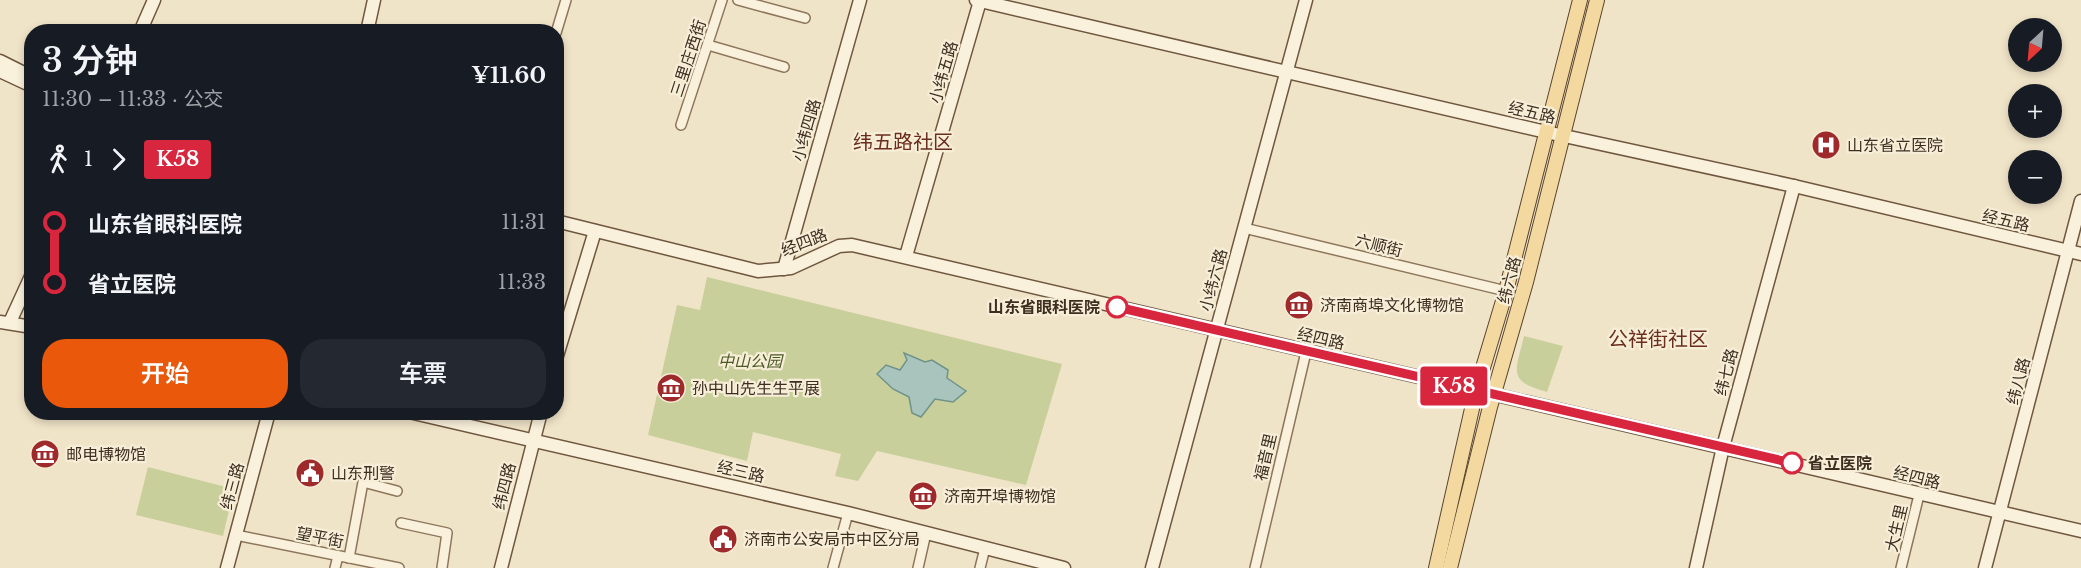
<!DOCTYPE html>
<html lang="zh">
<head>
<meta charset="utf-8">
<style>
	:root { --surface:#171b24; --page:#242831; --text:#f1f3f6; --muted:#9ea1a6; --accent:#ea580c }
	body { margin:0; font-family:"Libre Baskerville","Noto Sans SC",serif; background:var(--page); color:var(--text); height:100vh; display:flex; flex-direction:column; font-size:22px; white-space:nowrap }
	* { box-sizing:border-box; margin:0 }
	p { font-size:20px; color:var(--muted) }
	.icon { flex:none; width:33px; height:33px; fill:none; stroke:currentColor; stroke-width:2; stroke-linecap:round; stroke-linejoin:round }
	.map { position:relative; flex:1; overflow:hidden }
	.drawer { position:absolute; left:24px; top:24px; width:540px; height:396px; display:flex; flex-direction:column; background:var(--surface); border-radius:24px; box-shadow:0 3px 9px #0003 }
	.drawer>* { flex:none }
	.badge { padding:0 12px; border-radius:4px; font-size:21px; line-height:39px }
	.needle { width:39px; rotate:206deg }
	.tools { position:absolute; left:2008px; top:18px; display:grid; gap:12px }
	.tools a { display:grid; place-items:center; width:54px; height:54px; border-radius:50%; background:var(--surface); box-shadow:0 3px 9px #0003; font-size:30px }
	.map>.badge { position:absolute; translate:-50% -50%; box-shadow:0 0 0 3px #fff }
	.legs { display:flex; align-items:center; gap:9px; height:66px; padding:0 18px; font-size:20px }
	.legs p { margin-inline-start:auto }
	.head { display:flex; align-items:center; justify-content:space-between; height:102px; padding:0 18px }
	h1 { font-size:33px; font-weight:600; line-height:45px }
	.button { display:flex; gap:12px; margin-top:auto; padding:12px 18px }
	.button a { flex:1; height:69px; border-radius:24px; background:var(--accent); color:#fff; font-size:24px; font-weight:600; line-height:69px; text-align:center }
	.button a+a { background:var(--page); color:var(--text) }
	ul { padding:0 18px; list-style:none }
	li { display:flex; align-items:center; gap:21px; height:60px; font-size:22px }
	li i { display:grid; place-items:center; width:9px; height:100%; margin:0 8px; background:currentColor }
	li i::after { content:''; width:15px; height:15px; margin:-8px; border:4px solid; border-radius:50%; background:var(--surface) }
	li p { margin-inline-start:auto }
	li:first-child i { background:linear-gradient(#0000 50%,currentColor 0) }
	li:last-child i { background:linear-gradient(currentColor 50%,#0000 0) }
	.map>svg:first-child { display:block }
</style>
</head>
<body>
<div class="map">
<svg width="2081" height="568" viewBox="0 0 2081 568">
	<rect width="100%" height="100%" fill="#f0e4c8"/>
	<g fill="#c9cf9b">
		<path d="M707 277 1062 364 1026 485 877 451 858 481 835 476 841 454 753 432 747 461 648 435 677 305 700 310Z"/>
		<path d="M1524 336 1563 346 1547 392C1506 381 1516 371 1524 336Z"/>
		<path d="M148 467 234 489 223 536 136 515Z"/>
	</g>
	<path fill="#a9c4bc" stroke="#6f938a" stroke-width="1.5" d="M904 353 925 362 932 360 948 370 947 378 966 391 953 402 935 399 921 417 912 413 909 397 893 389 877 374 886 365 900 370 907 360Z"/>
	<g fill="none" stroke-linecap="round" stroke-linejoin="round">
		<g stroke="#8d765c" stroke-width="12">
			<g id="street">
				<path d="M738 0 805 18"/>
				<path d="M556 33 566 0"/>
				<path d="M708 45 784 67"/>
				<path d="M681 125 722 0"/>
				<path d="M1244 228 1506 291"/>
				<path d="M401 523 447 533 442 568"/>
				<path d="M236 535 399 568"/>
				<path d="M349 558 363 482 397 491"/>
				<path d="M335 568 338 556"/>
				<path d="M833 568 848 513"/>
				<path d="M918 568 926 533"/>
				<path d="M980 568 985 548"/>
				<path d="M1255 568 1306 352"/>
				<path d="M1901 568 1919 495"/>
			</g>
		</g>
		<g stroke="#6f573f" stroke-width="15">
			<g id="secondary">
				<path d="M976 0 1546 132 1794 186 2081 254"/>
				<path d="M140 32 154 0"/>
				<path d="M367 32 374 0"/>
				<path d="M0 61 32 77"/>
				<path d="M0 71 32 86"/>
				<path d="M556 221 758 271 791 268 839 246 852 245 2081 531"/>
				<path d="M906 256 980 1"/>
				<path d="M784 269 860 0"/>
				<path d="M0 322 32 327"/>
				<path d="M10 322 32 274"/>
				<path d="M556 359 595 231"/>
				<path d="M409 412 848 513 1064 568"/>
				<path d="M227 568 269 412"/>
				<path d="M501 568 541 412"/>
				<path d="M1152 568 1306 0"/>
				<path d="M1696 568 1723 447 1794 186"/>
				<path d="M1985 568 2081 201"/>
			</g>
		</g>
		<g stroke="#5b4430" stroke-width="16">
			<g id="primary">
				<path d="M1436 568 1476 391 1506 291 1580 0"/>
				<path d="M1450 568 1490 407 1526 282 1597 0"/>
			</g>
		</g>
		<use href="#street" stroke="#faf1dc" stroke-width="9"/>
		<use href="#secondary" stroke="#faf1dc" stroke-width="12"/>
		<use href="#primary" stroke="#f3d9a0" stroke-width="14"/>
	</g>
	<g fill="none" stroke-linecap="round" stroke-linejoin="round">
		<g stroke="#fff" stroke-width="14">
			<path id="line-1" d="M1117 307 1792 463"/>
		</g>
		<use href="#line-1" stroke="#d7263d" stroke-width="9"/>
	</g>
	<defs>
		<g id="hospital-disc" transform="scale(1.5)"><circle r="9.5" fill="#9e2a2b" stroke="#f7eed8"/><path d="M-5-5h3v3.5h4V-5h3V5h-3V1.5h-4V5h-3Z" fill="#fff"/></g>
		<g id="museum-disc" transform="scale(1.5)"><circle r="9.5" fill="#9e2a2b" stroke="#f7eed8"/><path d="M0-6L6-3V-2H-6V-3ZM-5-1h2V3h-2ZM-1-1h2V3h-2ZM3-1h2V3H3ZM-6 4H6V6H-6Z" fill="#fff"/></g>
		<g id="civic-disc" transform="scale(1.5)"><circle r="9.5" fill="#9e2a2b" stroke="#f7eed8"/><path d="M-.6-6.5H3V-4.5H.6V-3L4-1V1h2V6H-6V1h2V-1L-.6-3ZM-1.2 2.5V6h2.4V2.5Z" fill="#fff"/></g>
	</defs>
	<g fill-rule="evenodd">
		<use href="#hospital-disc" x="1826" y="145"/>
		<use href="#museum-disc" x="1299" y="305"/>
		<use href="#museum-disc" x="671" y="388"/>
		<use href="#museum-disc" x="45" y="454"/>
		<use href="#civic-disc" x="310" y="473"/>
		<use href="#museum-disc" x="923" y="496"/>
		<use href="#civic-disc" x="723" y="539"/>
	</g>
	<g fill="#fff" stroke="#d7263d" stroke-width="3">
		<circle cx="1117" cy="307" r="10"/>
		<circle cx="1792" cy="463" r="10"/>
	</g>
	<g text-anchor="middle" stroke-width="4.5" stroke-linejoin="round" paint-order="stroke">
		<g font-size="16" fill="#3d2e20" stroke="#f7eed8">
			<text transform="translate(688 58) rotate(-72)" y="6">三里庄西街</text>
			<text transform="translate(943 72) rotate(-74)" y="6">小纬五路</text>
			<text transform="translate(1532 112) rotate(13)" y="6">经五路</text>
			<text transform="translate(806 130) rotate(-74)" y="6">小纬四路</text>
			<text transform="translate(2006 220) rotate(13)" y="6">经五路</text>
			<text transform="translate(804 242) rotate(-21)" y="6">经四路</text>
			<text transform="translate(1379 245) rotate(14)" y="6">六顺街</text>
			<text transform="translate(1213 280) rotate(-75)" y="6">小纬六路</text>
			<text transform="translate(1509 280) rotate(-75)" y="6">纬六路</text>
			<text transform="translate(1321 338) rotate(13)" y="6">经四路</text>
			<text transform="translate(1726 372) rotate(-75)" y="6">纬七路</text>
			<text transform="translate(2018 381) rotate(-75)" y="6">纬八路</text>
			<text transform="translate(1265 457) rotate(-77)" y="6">福音里</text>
			<text transform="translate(741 471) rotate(13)" y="6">经三路</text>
			<text transform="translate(1917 477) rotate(14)" y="6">经四路</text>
			<text transform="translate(232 486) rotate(-75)" y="6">纬三路</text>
			<text transform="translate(504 486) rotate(-76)" y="6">纬四路</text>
			<text transform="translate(1896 528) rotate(-77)" y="6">大生里</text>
			<text transform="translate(320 537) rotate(11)" y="6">望平街</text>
		</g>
		<g font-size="16" fill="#3d2e20" stroke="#f7eed8" text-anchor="start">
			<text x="1847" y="151">山东省立医院</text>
			<text x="1320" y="311">济南商埠文化博物馆</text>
			<text x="692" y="394">孙中山先生生平展</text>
			<text x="66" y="460">邮电博物馆</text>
			<text x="331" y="479">山东刑警</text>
			<text x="944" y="502">济南开埠博物馆</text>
			<text x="744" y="545">济南市公安局市中区分局</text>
		</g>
		<g font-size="16" font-weight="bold" fill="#3d2e20" stroke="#f7eed8" text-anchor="end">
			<text x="1100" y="313">山东省眼科医院</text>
			<text x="1808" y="469" text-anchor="start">省立医院</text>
		</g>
		<g font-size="16" font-style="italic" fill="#4d5a26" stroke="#f7eed8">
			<text x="750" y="367">中山公园</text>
		</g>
		<g font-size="20" fill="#6b2e1e" stroke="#f7eed8">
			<text x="903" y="149">纬五路社区</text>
			<text x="1658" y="346">公祥街社区</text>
		</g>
	</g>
</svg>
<div class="tools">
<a><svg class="needle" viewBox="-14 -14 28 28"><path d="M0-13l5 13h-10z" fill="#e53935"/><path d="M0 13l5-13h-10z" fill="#9ea1a6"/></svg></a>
<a>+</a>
<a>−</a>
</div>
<b class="badge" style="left:1454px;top:386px;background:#d7263d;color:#fff">K58</b>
<section class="drawer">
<div class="head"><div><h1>3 分钟</h1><p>11:30 – 11:33 · 公交</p></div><b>¥11.60</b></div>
<div class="legs"><svg class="icon" aria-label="walk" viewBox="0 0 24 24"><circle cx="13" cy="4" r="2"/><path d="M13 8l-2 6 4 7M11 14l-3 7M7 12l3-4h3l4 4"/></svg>1<svg class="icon" aria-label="forward" viewBox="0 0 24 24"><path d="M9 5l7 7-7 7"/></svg><b class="badge" style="background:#d7263d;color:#fff">K58</b></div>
<ul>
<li><i style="color:#d7263d"></i><b>山东省眼科医院</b><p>11:31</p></li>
<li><i style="color:#d7263d"></i><b>省立医院</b><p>11:33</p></li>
</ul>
<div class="button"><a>开始</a><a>车票</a></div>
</section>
</div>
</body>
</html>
